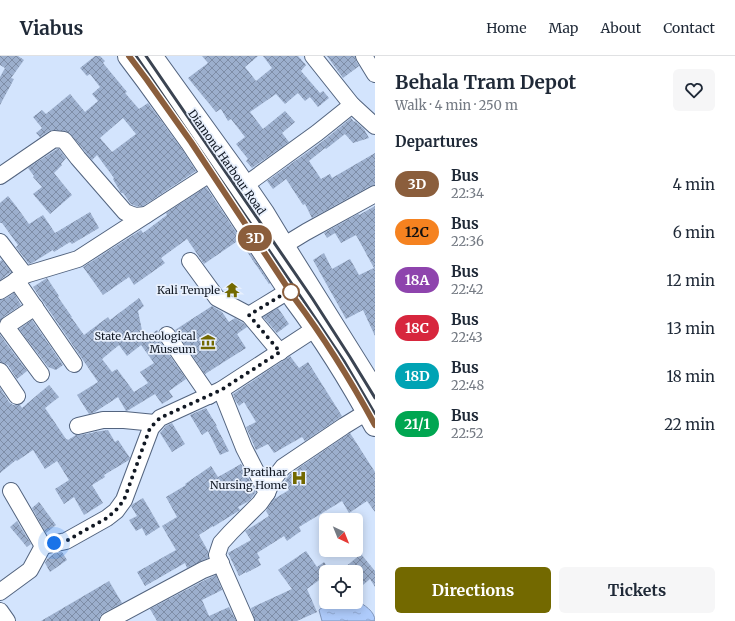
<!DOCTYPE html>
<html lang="en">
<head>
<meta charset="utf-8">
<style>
	:root { --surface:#fff; --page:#f6f6f7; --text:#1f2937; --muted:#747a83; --line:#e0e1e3; --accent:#736900 }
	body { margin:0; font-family:Merriweather,serif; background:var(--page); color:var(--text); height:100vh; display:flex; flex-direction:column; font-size:15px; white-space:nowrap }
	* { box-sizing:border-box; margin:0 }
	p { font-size:13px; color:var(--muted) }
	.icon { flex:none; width:22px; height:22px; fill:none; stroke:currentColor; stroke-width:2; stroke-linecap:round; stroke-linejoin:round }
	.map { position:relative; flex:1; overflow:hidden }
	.details { display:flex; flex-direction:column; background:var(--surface); width:360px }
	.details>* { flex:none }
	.badge { padding:0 8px; border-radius:13px; font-size:14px; line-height:26px }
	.needle { width:26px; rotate:137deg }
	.tools { position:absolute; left:319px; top:457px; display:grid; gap:8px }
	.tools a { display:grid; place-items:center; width:44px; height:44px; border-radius:6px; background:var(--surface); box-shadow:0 2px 10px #0003; font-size:20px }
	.you { position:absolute; width:20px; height:20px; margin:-10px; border:3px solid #fff; border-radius:50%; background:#1a73e8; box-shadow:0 0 0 6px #1a73e833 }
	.map>.badge { position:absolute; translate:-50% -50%; box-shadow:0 0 0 2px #fff }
	h2 { padding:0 20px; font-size:15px; line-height:36px }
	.round { display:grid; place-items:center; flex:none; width:42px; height:42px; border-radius:6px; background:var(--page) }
	.overview { display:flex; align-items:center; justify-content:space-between; height:68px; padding:0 20px }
	h1 { font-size:19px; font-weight:700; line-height:30px }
	.button { display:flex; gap:8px; margin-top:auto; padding:8px 20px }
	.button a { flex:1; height:46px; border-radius:6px; background:var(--accent); color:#fff; font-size:16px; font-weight:700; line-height:46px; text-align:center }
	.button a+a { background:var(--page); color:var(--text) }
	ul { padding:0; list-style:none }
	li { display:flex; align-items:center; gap:12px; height:48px; padding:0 20px }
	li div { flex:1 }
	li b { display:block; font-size:15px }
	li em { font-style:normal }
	li .badge { min-width:44px; font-weight:700; text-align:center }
	header { display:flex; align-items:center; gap:24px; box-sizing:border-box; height:56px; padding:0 20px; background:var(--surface); border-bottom:1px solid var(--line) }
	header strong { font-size:19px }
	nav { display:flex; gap:22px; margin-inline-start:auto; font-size:14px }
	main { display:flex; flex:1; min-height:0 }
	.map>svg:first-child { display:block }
</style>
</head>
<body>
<header>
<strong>Viabus</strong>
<nav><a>Home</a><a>Map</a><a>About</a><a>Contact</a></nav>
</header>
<main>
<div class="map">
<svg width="375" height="565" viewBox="0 0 375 565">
	<defs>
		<pattern id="water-ripples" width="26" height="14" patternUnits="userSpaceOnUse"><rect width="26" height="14" fill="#aecbfb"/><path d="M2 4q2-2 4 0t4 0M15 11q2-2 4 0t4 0" fill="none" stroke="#95aed7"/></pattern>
		<pattern id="building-cross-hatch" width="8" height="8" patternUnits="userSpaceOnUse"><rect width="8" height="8" fill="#9cafcd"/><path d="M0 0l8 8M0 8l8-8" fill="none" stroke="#7e8da6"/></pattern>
	</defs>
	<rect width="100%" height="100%" fill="#d3e4fd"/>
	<path fill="url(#water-ripples)" stroke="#7f95ba" d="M356 544C364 549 375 555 375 565H322L319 554 329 546H356Z"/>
	<g fill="url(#building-cross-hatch)" fill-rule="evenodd">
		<path d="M0 0H18L24 4 11 22 14 23 0 49V21L5 12 0 9Z"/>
		<path d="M95 0H100L105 5 103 7 127 36 125 37 139 53 148 47 181 92 196 115 143 150H136L131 148 123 137H121L113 123 114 122 97 99 92 104 69 76 54 74 49 75 40 81 36 77 42 72 33 61 42 54 46 58 70 38 85 56 98 45 92 38 100 31 90 18 87 20 80 12ZM123 62 136 78 112 96 100 82Z"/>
		<path d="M202 0H258L245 11 256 25 272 12 263 0H298L306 9 301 15 320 37 323 35 329 42 318 51 310 41 305 45 298 37 285 48 276 38 250 56 263 73 285 55 295 66 282 77 289 86 252 112 246 105 248 103 236 88 245 81 231 63 228 65 221 53 216 56 188 22 208 7Z"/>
		<path d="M327 0H355L356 5 359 10 343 22Z"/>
		<path d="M351 62 354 66 355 65 364 73 369 82 353 87 345 78 326 93 325 92 309 105 321 123 330 118 332 122 375 97V129L370 130 312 162 305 148 303 149 286 123 273 133 267 125 323 85Z"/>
		<path d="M57 93H59L66 102 61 108 62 109 54 117 72 139 50 158 33 138 42 131 33 121 34 120 28 112Z"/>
		<path d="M206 131 270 227 269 228 239 184 204 208 187 183 161 202 165 207 134 229 129 221 103 239 83 211 141 174 143 177 167 159 166 157Z"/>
		<path d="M8 140 16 150 29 168 43 159 55 177 90 156 99 172 72 188 70 186 54 196 53 194 32 207 29 208 16 191 18 189 2 167H0V147Z"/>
		<path d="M375 150V280L363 254 346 263 313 204 324 197 332 213 350 203 359 219 374 212 356 179 341 187 335 177 327 182 324 177 358 158 359 159Z"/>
		<path d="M2 204 11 216 0 224V205Z"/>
		<path d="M47 222 59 240 58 241 72 261H71L84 279 108 261 110 264 139 242 144 250 138 255 144 284 157 274 158 276V280L159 284 186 323 169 335 173 341 162 348 155 338 127 355H126L118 341 95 356 89 358 77 339 98 326 33 231ZM119 289 127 300 141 289 154 307 140 316 148 327 134 336 117 313 112 316 102 303Z"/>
		<path d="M14 237 21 249 3 261 0 265V244L5 243Z"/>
		<path d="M212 250 222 256 229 266 235 262 243 267 247 271 237 278 246 292 205 318 175 274Z"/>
		<path d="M278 252 289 268 277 277 263 261Z"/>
		<path d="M32 264 63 309 56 314 48 311 19 273Z"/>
		<path d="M0 279 27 315 17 323 8 309 4 307 0 306Z"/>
		<path d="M290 300 299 312 308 306 342 360 305 385 302 381 274 397 268 388 256 394 246 371 256 366 244 346 239 350 235 344 233 338Z"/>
		<path d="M49 329 59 341 45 352 66 383H67L68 384 76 379H80L91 377H92L94 376 108 374 115 386 118 384 130 402 129 404 104 419 105 421 92 429 103 447 84 459 74 441 64 448 55 433 69 424 57 405 45 413 33 394 17 405 16 404 0 417V332L9 346 13 349H20L22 352Z"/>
		<path d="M206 352 217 370H216L229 395 220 399 208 375 202 379 190 359Z"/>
		<path d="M172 367 185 388 172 396 160 377 166 370Z"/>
		<path d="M350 377 375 416V456L367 445 349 457 342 445 299 471 301 475 287 485 284 480 257 497 260 502 258 503 261 509 246 517V516L239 520 228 497 251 484 245 475 269 460 266 455 274 443 289 434 284 426 290 418Z"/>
		<path d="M241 408 256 436 249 445 238 451 240 454 213 471V470L199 479 208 495V502L187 512 185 507 145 530 137 516 176 494 162 470 177 461 166 441 186 429 185 428 211 410 218 421Z"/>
		<path d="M143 442 160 471 146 480 142 472 136 475 129 464 137 460 131 450 133 448Z"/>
		<path d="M39 446 56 469 46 477 32 452Z"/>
		<path d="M17 465 31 488 27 491 10 471Z"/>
		<path d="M306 495 317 511 324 506 331 516H326V519L307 533 317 556 297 565H255L251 552 292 533 278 514Z"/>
		<path d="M62 496 67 504 50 516 45 507 47 503 55 497Z"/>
		<path d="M361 498 375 515V531L370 523 356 535V516H339Z"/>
		<path d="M216 519 222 534 202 544 209 560 229 551 236 565H157L150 553 207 523Z"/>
		<path d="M109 525 122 547 103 557 100 560 99 565H41Z"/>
	</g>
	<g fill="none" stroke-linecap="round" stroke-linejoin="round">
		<g stroke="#53647f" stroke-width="18">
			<g id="minor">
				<path d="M313 0 352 49 375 70"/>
				<path d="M364 0 375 18"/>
				<path d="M0 120 54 83 64 84 78 102 125 156 135 160 146 159"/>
				<path d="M244 130 317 77 352 49"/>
				<path d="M0 186 25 219"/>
				<path d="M283 190 306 176 375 138"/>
				<path d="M190 205 217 242 249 259 280 296"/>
				<path d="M16 224 74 308"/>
				<path d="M0 235 25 219 78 203 211 117"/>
				<path d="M35 251 8 269 7 272 41 318"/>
				<path d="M249 259 290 234"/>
				<path d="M167 279 209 340"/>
				<path d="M0 315 17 340"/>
				<path d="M221 334 244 392 267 437 260 447 231 476 221 487 217 499 246 565"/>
				<path d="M78 370 103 364H124L155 367"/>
				<path d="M11 435 43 490"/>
				<path d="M267 437 272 425 283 411 344 370 375 351"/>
				<path d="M0 536 30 514 43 490 66 485 107 462 116 455 124 444 151 372 160 362 221 334 316 272"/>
				<path d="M0 555 7 565"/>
				<path d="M108 565 203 514 221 507"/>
			</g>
		</g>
		<g stroke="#53647f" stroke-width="24">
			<g id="highway">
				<path d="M129 0 147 24 191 85 295 243C325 283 351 325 375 369"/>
				<path d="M151 0 234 115 263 157 283 190 375 337"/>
			</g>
		</g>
		<use href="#minor" stroke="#fff" stroke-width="16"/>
		<use href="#highway" stroke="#fff" stroke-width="22"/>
		<g stroke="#3b4452" stroke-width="3">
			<path d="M136 0 305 247 344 305 375 358"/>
			<path d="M146 0 312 242 350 301 375 342"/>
		</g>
	</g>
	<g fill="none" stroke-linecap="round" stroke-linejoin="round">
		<g stroke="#fff" stroke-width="9">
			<path id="line" d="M129 0 147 24 191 86 295 243C325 283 351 325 375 369"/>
		</g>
		<use href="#line" stroke="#8b5e3c" stroke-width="6"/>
		<path stroke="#111823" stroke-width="4" stroke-dasharray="0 7.2" d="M54 487 66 485 107 462 116 454 124 444 150 372 160 362 221 334 280 296 249 259 290 234 291 236"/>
	</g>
	<defs>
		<g id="temple-bare" transform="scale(1.2)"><path d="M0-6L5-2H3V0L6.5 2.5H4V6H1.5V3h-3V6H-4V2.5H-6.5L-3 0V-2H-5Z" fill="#736900" stroke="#e8f0fd" stroke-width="2.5" paint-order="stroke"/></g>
		<g id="museum-bare" transform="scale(1.2)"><path d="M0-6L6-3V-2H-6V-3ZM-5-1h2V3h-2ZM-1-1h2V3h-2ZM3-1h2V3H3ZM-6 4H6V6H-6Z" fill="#736900" stroke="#e8f0fd" stroke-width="2.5" paint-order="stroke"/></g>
		<g id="hospital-bare" transform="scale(1.2)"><path d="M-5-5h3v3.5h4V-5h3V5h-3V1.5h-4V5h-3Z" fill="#736900" stroke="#e8f0fd" stroke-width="2.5" paint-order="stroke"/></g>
	</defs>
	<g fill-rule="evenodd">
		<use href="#temple-bare" x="232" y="234"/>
		<use href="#museum-bare" x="208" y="286"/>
		<use href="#hospital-bare" x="299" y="422"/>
	</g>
	<circle fill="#fff" stroke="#8b5e3c" stroke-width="2" cx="291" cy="236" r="8"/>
	<g text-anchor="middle" stroke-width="3.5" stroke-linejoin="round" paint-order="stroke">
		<g font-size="11" fill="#111823" stroke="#e8f0fd">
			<text transform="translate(227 106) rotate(55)" y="4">Diamond Harbour Road</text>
		</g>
		<g font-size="11" fill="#111823" stroke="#e8f0fd" text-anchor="end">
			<text x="220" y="238">Kali Temple</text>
			<text x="196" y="284">State Archeological<tspan x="196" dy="13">Museum</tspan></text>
			<text x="287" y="420">Pratihar<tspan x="287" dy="13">Nursing Home</tspan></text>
		</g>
	</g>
</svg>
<div class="tools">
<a><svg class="needle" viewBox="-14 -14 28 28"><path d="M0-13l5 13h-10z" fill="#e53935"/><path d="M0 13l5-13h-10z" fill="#747a83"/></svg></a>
<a><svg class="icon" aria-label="locate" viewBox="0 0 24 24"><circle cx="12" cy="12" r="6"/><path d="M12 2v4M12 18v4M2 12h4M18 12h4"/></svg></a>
</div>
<div class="you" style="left:54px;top:487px"></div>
<b class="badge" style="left:255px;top:182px;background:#8b5e3c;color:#fff">3D</b>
</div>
<section class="details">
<div class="overview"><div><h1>Behala Tram Depot</h1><p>Walk · 4 min · 250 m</p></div><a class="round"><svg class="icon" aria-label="heart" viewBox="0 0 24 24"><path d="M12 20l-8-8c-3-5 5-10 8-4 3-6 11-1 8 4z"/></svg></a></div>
<h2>Departures</h2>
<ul>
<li><span class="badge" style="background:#8b5e3c;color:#fff">3D</span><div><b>Bus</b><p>22:34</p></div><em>4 min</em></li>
<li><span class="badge" style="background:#f58220;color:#111">12C</span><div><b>Bus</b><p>22:36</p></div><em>6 min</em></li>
<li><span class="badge" style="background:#8e44ad;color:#fff">18A</span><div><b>Bus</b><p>22:42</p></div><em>12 min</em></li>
<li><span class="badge" style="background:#d7263d;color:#fff">18C</span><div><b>Bus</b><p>22:43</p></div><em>13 min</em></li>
<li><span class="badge" style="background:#00a3b4;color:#fff">18D</span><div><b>Bus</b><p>22:48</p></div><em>18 min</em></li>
<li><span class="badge" style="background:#00a651;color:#fff">21/1</span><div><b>Bus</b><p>22:52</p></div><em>22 min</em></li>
</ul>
<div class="button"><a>Directions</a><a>Tickets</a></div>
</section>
</main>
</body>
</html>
